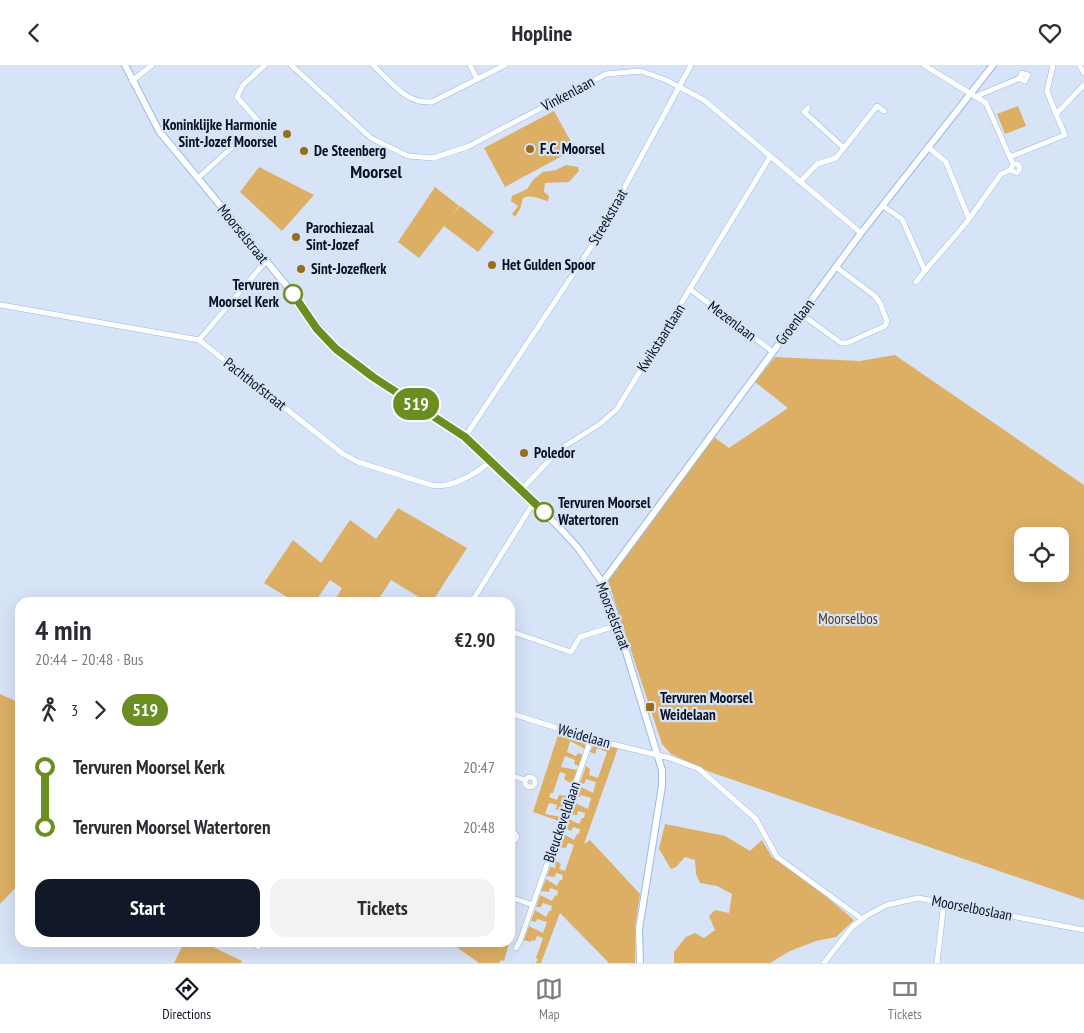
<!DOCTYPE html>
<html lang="en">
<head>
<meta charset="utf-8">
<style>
	:root { --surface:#fff; --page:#f2f2f3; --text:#2b2b33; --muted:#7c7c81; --line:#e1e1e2; --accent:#111827 }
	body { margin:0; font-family:"PT Sans Narrow",sans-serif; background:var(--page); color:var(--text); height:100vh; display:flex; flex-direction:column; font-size:19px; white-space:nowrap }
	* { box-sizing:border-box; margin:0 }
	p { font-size:16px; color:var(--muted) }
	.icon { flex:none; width:28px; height:28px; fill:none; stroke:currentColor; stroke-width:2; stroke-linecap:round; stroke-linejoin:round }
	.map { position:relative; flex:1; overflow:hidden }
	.drawer { position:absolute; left:15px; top:532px; width:500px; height:350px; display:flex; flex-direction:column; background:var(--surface); border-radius:15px; box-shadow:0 5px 20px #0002 }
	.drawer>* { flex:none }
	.badge { padding:0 10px; border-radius:16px; font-size:18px; line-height:32px }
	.buttons { position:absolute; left:1014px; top:462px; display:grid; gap:10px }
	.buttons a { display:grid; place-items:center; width:55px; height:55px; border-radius:10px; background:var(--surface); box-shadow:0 5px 20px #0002; font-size:25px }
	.map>.badge { position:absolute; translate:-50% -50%; box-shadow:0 0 0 2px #fff }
	.legs { display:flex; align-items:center; gap:8px; height:55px; padding:0 20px; font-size:16px }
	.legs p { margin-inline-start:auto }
	.headline { display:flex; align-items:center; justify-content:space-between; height:85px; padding:0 20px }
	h1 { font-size:28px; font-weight:700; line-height:38px }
	.primary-button { display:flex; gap:10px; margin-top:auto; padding:10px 20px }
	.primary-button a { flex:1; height:58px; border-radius:15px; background:var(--accent); color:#fff; font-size:20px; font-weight:700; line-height:58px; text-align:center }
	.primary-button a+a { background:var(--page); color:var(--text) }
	ul { padding:0 20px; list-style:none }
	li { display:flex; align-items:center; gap:18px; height:60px; font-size:19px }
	li i { display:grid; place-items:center; width:8px; height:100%; margin:0 6px; background:currentColor }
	li i::after { content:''; width:12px; height:12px; margin:-6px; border:4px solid; border-radius:50%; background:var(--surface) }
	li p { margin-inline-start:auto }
	li:first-child i { background:linear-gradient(#0000 50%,currentColor 0) }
	li:last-child i { background:linear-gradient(currentColor 50%,#0000 0) }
	header { display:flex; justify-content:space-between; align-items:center; height:65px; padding:0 20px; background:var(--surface); font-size:22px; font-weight:700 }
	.tab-bar { display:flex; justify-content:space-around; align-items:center; height:70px; border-top:1px solid var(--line); background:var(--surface); font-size:14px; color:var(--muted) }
	.tab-bar a { display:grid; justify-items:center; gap:2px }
	.tab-bar .selected { color:var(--accent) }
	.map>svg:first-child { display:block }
</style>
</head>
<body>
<header><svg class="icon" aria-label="back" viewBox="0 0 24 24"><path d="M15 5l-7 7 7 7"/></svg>Hopline<svg class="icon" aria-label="heart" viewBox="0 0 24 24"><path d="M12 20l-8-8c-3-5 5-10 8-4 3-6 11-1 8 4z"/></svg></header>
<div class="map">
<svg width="1084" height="898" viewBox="0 0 1084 898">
	<rect width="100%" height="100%" fill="#d7e3f7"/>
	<g fill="#dcaf65" fill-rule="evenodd">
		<path d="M1018 41 1026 61 1005 69 997 49Z"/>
		<path d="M554 46 575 84 505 122 484 83Z"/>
		<path d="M566 100 578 102 579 106 569 117 545 118 544 127 549 131 548 136C539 134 532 129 523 133L520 144 515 152 512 149 518 141 511 136 512 131 527 124 534 114 543 107 556 105Z"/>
		<path d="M259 102 314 130 282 166 240 127Z"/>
		<path d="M435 122 459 141 452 151 460 141 494 167 478 187 444 161 419 193 398 177Z"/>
		<path d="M895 290 1084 420V835L710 707 671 689 662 679 608 516 714 372 729 383 788 343 755 317 775 292 860 296ZM1022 471H1060V509H1022Z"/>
		<path d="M398 443 467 483 432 537H427L391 515 376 538 334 537 342 523 330 515 315 537H295L264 518 293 475 321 498 350 455 376 474Z"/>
		<path d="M0 629 20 638V818L0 839Z"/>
		<path d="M559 667 582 674 585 680V684L570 676 567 687 576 691 578 688 583 690 579 701 574 699 575 695 565 691 561 702 577 705 572 719 564 714 566 709 560 707 553 728H551L549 732 557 735 559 730 568 731 562 748 556 744 557 740 549 738 545 749 561 752 559 756 533 747Z"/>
		<path d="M599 679 618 683 584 779 590 775 640 829 635 861V898H609L560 848 541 898H535L538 895 536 893 543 873 537 871 535 876 532 875 531 877 524 875 529 861 543 868 547 857 537 854 536 857 531 856 535 845 546 852 549 846H551L552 841 543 838 541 842H536L540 830 552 836 555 830 557 831 558 826 550 823 549 827 541 826 546 814 557 821 560 815H562L563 810 556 808 555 812 547 811 550 802 555 803 556 800 551 798 553 794 561 799 559 804 565 806 574 780 568 778 566 783 557 782 562 768 574 775 577 769H579L580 764 573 762 571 766 564 763 567 753 579 759 582 753H584L585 748 578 746 577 750 569 749 573 737 588 744 591 733 581 730 577 734 574 733 579 721 593 728 596 717 586 714 584 719 580 718 586 701 590 704 589 710 598 713 607 687 597 683 595 689 590 687 593 681Z"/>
		<path d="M665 759 725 771 750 786 762 775 772 792 812 820 854 855 836 872 816 876 790 886 770 898H674V887L686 872 695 868 704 873 715 865 709 851 715 845 729 848 732 829 717 821 700 818 696 809 695 795 685 792 676 802 671 804 659 784Z"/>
		<path d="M184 878H205L242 896 241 898H174Z"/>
		<path d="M451 878H509L504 896 501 895 499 898H479Z"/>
	</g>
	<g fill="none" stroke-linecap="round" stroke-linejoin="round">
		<g stroke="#9bb9e7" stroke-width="6">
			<g id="minor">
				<path d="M265 0 243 20 237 32 266 65"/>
				<path d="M291 0 371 73 408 91 433 93 467 82 606 9 641 6 666 15 704 35 861 168"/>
				<path d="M373 0C391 17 406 39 432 37L505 0"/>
				<path d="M470 0 477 14"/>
				<path d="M924 0 986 38 1013 99 1010 105"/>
				<path d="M1053 0 1047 26 1056 49"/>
				<path d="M1080 1 1084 8"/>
				<path d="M132 16 152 0"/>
				<path d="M977 31 1020 13 1025 16 1028 10 1022 8 1020 13"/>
				<path d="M808 43 804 47 844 83"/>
				<path d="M1010 92 1065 70 1056 49 1084 20"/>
				<path d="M1010 105 1017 108 1020 104 1018 99H1013"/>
				<path d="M198 113 237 78"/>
				<path d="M800 117 817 99 836 93 877 41 884 46"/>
				<path d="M883 141 902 154 925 206"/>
				<path d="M969 154 1001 109 1010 105"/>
				<path d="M916 217C933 195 952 176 969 154L946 97 928 82"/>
				<path d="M691 225 773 287"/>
				<path d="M1 240 199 275 343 389 358 397 431 420C452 424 475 409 491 396"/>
				<path d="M801 249 841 278H847L885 261 887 256 880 238 875 231 836 202"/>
				<path d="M199 275 266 196"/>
				<path d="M465 372 597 173 691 0"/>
				<path d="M521 425 560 384 600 359 617 344 770 92"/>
				<path d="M471 538 534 437"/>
				<path d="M510 566 571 587 580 572 618 560"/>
				<path d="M510 648 591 674 670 693 699 704 756 754 777 792 862 854"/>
				<path d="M510 710 525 715"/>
				<circle cx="530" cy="717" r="5"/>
				<path d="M510 767 515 768 517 772 514 776 510 777"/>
				<path d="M510 832 533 840"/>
				<path d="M258 882 261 878"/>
				<path d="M516 883 520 876 591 674"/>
				<path d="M824 898 852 862 866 851 887 840 918 833 1084 865"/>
				<path d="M937 898 944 837"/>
			</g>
		</g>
		<g stroke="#9bb9e7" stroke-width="8">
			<g id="tertiary">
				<path d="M125 0 159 66 286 220 329 277 373 312 465 372 559 462 578 483 600 514 613 544 662 705V721L639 864 640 898"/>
				<path d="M602 518 861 168 993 0"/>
			</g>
		</g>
		<use href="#minor" stroke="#fff" stroke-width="5"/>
		<use href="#tertiary" stroke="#fff" stroke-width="6"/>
	</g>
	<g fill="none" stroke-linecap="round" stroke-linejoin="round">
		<g stroke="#fff" stroke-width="11">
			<path id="line-1" d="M293 229 317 264 336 284 373 312 465 372 544 447"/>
		</g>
		<use href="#line-1" stroke="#6b8e23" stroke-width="8"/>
	</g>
	<g fill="#996e1b" stroke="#d7e3f7" stroke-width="2">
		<circle cx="287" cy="69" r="5"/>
		<circle cx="530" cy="84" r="5"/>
		<circle cx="304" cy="86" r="5"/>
		<circle cx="296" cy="172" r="5"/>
		<circle cx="492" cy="200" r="5"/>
		<circle cx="301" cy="204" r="5"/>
		<circle cx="524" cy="388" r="5"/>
		<rect x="645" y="637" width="10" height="10" rx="2.5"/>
	</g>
	<g fill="#fff" stroke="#6b8e23" stroke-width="2.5">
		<circle cx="293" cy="229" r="9"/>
		<circle cx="544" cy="447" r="9"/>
	</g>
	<g text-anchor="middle" stroke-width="4.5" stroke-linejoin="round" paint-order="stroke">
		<g font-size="15" fill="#071121" stroke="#d7e3f7">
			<text transform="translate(568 29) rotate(-28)" y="5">Vinkenlaan</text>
			<text transform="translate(608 152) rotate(-60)" y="5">Streekstraat</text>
			<text transform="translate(243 169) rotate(51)" y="5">Moorselstraat</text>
			<text transform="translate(732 256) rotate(37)" y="5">Mezenlaan</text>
			<text transform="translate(795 257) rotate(-53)" y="5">Groenlaan</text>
			<text transform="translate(661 273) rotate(-58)" y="5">Kwikstaartlaan</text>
			<text transform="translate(255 319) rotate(38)" y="5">Pachthofstraat</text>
			<text transform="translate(613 551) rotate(69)" y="5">Moorselstraat</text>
			<text transform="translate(584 671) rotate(16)" y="5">Weidelaan</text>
			<text transform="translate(562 757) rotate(-71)" y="5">Bleuckeveldlaan</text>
			<text transform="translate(972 843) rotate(11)" y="5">Moorselboslaan</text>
		</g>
		<g font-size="15" font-weight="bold" fill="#071121" stroke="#d7e3f7" text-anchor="start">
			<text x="277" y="65" text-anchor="end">Koninklijke Harmonie<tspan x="277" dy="17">Sint-Jozef Moorsel</tspan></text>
			<text x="540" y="89">F.C. Moorsel</text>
			<text x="314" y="91">De Steenberg</text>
			<text x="306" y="168">Parochiezaal<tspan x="306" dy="17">Sint-Jozef</tspan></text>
			<text x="502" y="205">Het Gulden Spoor</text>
			<text x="311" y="209">Sint-Jozefkerk</text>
			<text x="534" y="393">Poledor</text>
			<text x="660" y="638">Tervuren Moorsel<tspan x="660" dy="17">Weidelaan</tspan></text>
		</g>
		<g font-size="15" font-weight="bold" fill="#071121" stroke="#d7e3f7" text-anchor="end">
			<text x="279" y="225">Tervuren<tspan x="279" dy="17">Moorsel Kerk</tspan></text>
			<text x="558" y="443" text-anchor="start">Tervuren Moorsel<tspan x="558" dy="17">Watertoren</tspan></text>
		</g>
		<g font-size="15" fill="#513c17" stroke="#d7e3f7">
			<text x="848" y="559">Moorselbos</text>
		</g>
		<g font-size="18" font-weight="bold" fill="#071121" stroke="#d7e3f7">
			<text x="376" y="113">Moorsel</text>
		</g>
	</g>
</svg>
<div class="buttons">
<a><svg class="icon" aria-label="locate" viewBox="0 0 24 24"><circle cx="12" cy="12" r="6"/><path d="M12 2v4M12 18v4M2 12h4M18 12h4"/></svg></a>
</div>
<b class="badge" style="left:416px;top:339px;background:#6b8e23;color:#fff">519</b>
<section class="drawer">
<div class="headline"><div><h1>4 min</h1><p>20:44 – 20:48 · Bus</p></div><b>€2.90</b></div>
<div class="legs"><svg class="icon" aria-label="walk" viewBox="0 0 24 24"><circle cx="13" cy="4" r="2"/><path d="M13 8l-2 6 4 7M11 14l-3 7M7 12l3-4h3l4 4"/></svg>3<svg class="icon" aria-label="forward" viewBox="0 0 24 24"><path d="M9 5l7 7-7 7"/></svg><b class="badge" style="background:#6b8e23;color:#fff">519</b></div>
<ul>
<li><i style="color:#6b8e23"></i><b>Tervuren Moorsel Kerk</b><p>20:47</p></li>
<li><i style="color:#6b8e23"></i><b>Tervuren Moorsel Watertoren</b><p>20:48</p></li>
</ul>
<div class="primary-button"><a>Start</a><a>Tickets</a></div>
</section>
</div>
<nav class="tab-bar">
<a class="selected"><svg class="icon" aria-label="directions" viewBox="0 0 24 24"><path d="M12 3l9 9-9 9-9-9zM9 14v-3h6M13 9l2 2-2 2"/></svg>Directions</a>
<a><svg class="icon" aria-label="map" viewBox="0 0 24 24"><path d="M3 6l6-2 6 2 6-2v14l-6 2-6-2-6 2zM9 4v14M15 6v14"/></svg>Map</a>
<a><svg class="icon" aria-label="tickets" viewBox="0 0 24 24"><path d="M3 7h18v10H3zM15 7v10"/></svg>Tickets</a>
</nav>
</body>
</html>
